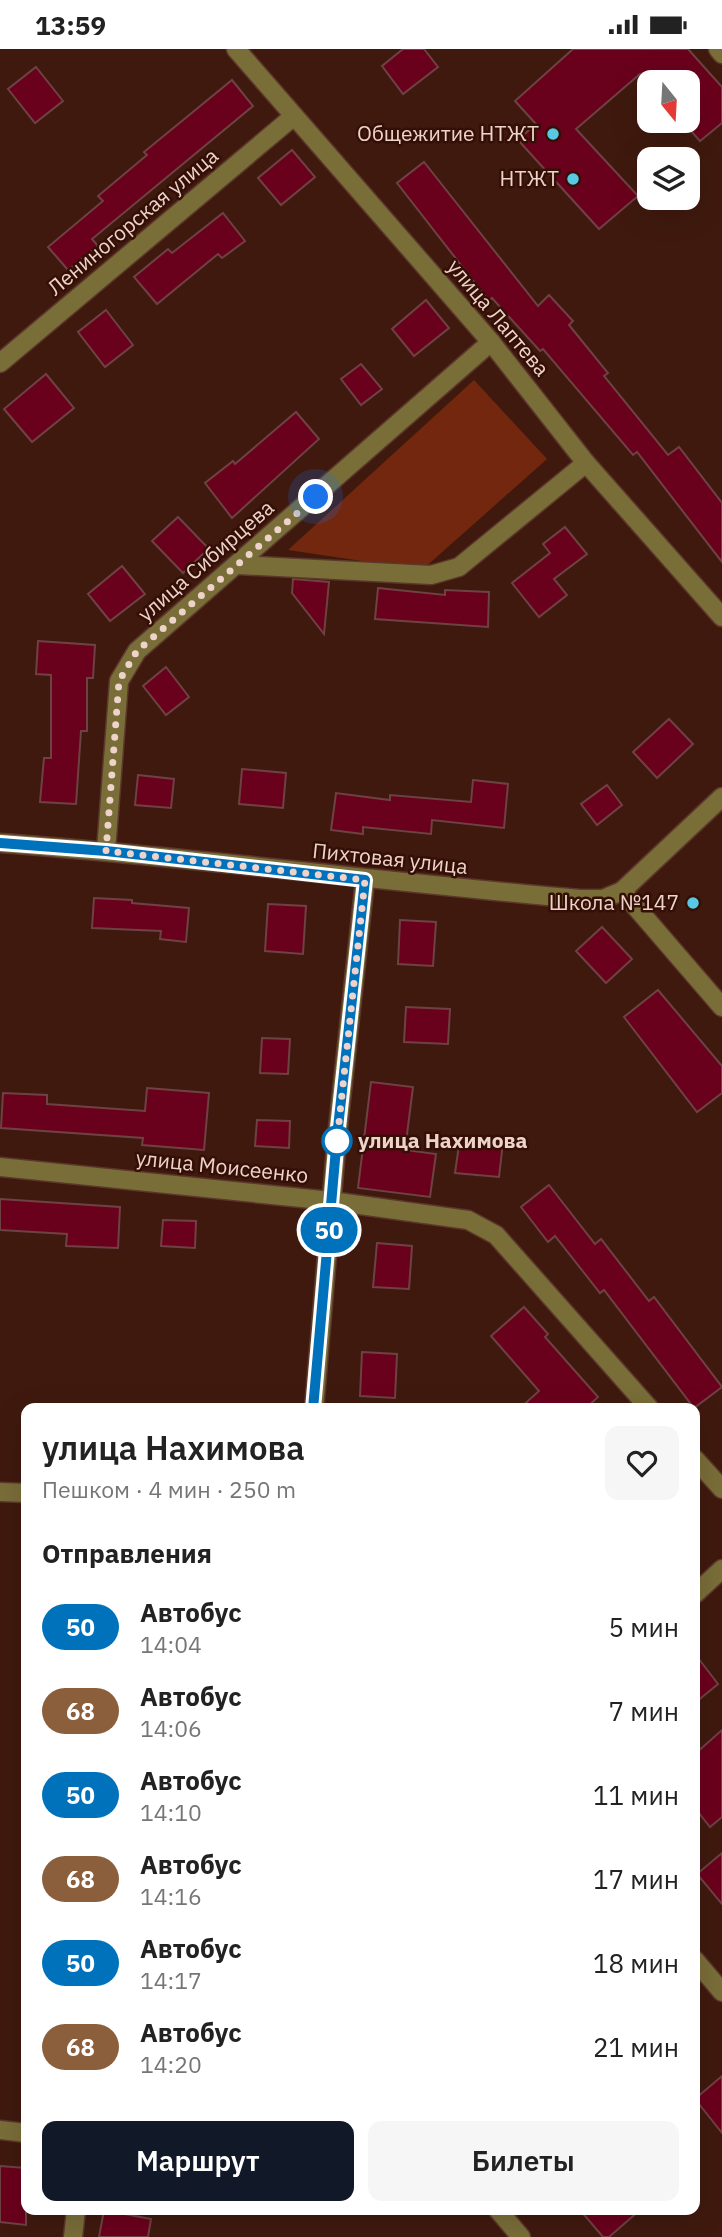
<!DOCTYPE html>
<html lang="ru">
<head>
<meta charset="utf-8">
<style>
	:root { --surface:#fff; --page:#f6f6f6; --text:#222; --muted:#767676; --accent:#111827 }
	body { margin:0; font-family:"IBM Plex Sans",sans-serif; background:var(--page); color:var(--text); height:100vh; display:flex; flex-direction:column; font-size:26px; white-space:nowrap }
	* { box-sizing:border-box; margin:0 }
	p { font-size:23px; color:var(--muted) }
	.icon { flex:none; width:38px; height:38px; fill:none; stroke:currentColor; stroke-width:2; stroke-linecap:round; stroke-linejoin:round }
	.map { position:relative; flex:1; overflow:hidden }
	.side { position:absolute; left:21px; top:1354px; width:679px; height:812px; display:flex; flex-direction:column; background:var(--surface); border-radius:14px; box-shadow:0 7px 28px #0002 }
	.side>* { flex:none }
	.badge { padding:0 14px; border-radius:23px; font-size:24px; line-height:46px }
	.needle { width:46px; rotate:162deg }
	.controls { position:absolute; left:637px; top:21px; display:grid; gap:14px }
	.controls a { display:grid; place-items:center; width:63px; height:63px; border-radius:14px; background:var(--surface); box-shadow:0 7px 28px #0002; font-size:35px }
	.you { position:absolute; width:35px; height:35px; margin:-18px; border:5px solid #fff; border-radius:50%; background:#1a73e8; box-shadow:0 0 0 10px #1a73e833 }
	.map>.badge { position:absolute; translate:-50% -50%; box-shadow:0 0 0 4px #fff }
	h2 { padding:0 21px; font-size:26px; line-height:63px }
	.round { display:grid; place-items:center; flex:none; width:74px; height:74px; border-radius:14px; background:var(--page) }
	.summary { display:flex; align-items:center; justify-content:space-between; height:119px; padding:0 21px }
	h1 { font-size:33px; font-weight:600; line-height:52px }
	.primary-button { display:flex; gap:14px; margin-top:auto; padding:14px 21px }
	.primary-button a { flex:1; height:80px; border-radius:14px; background:var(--accent); color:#fff; font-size:28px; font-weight:600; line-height:80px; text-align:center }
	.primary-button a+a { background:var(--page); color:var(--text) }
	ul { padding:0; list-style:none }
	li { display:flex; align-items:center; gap:21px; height:84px; padding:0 21px }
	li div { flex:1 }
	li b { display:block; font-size:26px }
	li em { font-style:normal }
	li .badge { min-width:77px; font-weight:700; text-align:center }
	.status { display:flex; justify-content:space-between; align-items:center; height:49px; padding:0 35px; background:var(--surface); direction:ltr }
	.status svg { height:19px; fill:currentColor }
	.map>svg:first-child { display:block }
</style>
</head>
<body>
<div class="status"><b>13:59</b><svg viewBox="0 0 49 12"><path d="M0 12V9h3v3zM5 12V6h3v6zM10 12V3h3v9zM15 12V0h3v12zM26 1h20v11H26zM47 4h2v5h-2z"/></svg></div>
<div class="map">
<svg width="722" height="2188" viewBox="0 0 722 2188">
	<rect width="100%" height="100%" fill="#3f190e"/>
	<path fill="#73270f" d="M474 331 547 410 422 521 288 501Z"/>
	<g fill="#6a011c" stroke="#6e4143" stroke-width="2">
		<path d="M403 0H424L438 18 403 45 382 17Z"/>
		<path d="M573 0H688L722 38V74L700 92 682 72H688V33L649 35 640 25 576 80 638 147 599 180 518 91 536 75 515 52Z"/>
		<path d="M36 18 63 52 35 74 8 40Z"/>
		<path d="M232 31 253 57 92 190 98 197 68 221 48 198 103 152 98 147 147 106 144 103Z"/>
		<path d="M292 101 315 128 281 156 258 129Z"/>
		<path d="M424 113 538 257 549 246 573 272 569 276 608 324 604 327 668 406 679 398 722 454V513L637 403 633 406 543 300 540 302 492 249 489 252 397 134Z"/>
		<path d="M223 164 245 192 222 209 218 205 157 255 134 228 168 200 172 204Z"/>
		<path d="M426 251 449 279 414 307 392 280Z"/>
		<path d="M106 261 133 296 105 318 78 283Z"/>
		<path d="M361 315 382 340 361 356 341 330Z"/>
		<path d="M46 325 74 359 32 393 4 360Z"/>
		<path d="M296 363 319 390 232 469 205 434 233 412 235 415Z"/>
		<path d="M178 468 211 502H206L183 524 152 492Z"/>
		<path d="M565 478 587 505 554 530 567 546 539 568 512 534 550 504 543 495Z"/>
		<path d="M122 517 145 545 110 572 88 545Z"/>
		<path d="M293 530 329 533 324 585 292 544Z"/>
		<path d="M378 539 445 546V541L489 543 488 578 375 570Z"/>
		<path d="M38 592 95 596 93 629H87V682H81L76 755 40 753 44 709H51V626L36 625Z"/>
		<path d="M166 618 189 648 166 666 143 637Z"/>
		<path d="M669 670 693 695 657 729 633 703Z"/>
		<path d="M242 720 286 724 283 759 239 755Z"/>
		<path d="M138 726 174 730 171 759 135 756Z"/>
		<path d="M473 731 508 735 504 779 432 771 431 785 363 778V785L331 781 336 744 390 751V746L471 753Z"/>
		<path d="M607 736 622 756 597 776 581 755Z"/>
		<path d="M94 849 132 851V854L189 859 186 893 160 890 161 882 92 879Z"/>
		<path d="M268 855 306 857 303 905 265 902Z"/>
		<path d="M400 871 436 873 433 917 398 915Z"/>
		<path d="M602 878 632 910 606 934 576 902Z"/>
		<path d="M658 941 722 1017V1044L697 1063 624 968Z"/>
		<path d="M406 958 450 960 448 995 404 993Z"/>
		<path d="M262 989 290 990 288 1025 260 1024Z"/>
		<path d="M371 1033 413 1038 405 1101 436 1105 430 1148 358 1139Z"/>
		<path d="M147 1039 209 1044 204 1101 142 1096 143 1089 1 1079 3 1044 47 1046V1055L145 1062Z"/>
		<path d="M257 1071 290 1072 289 1099 255 1097Z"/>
		<path d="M460 1089 503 1093 499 1128 455 1124Z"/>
		<path d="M549 1136 595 1195 601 1190 649 1252 654 1248 722 1338 694 1359 604 1241 600 1244 555 1187 548 1193 521 1158Z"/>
		<path d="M0 1150 120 1158 118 1199 66 1197 67 1185 0 1181Z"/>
		<path d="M163 1171 196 1172 195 1199 161 1197Z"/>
		<path d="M377 1194 412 1197 409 1240 373 1238Z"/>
		<path d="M524 1258 548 1285 545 1288 598 1348 585 1360H519L539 1342 491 1287Z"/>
		<path d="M362 1303 397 1305 395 1349 360 1347Z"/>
		<path d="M695 1605 718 1635 695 1654Z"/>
		<path d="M722 1681V1768L710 1778 695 1759V1705Z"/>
		<path d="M722 1804V1855L697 1825Z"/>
		<path d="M722 2027V2084L695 2050Z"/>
		<path d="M0 2117 26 2119V2176L0 2173Z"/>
		<path d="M104 2161 151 2170 148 2188H99Z"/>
		<path d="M580 2161H640L609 2188H603Z"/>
	</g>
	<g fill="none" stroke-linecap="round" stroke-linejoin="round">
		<g stroke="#5b372c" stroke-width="21">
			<g id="minor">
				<path d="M236 0 491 293 586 414 722 568"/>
				<path d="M718 0 722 5"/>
				<path d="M0 314 294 67"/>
				<path d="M238 516 431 526 459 518 586 414"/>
				<path d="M0 794C194 808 386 833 580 850H603L622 842 722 958"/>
				<path d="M106 802 119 632 137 602 491 293"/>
				<path d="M622 842 722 748"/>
				<path d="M0 1118 331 1152 468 1171 496 1186 650 1360"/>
				<path d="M314 1360 337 1088 365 831"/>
				<path d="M695 1410 722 1440"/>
				<path d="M0 1443 26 1444"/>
				<path d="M695 1545 722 1520"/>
				<path d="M695 1911 722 1943"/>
				<path d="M0 2081 26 2084"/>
				<path d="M498 2161 521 2188"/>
				<path d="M73 2188 76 2161"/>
			</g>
		</g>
		<use href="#minor" stroke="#796d38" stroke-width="18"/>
	</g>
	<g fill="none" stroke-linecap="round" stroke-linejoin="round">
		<g stroke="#fff" stroke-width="16">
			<path id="line" d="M0 794 106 802 365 831 337 1088 313 1360"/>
		</g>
		<use href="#line" stroke="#0072bc" stroke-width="10"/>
		<path stroke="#eed3cb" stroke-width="7" stroke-dasharray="0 12.6" d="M316 448 137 602 119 632 106 802 365 831 337 1092"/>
	</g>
	<g fill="#59c8e5" stroke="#340f05" stroke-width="2.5">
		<circle cx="553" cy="85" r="7"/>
		<circle cx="573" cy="130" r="7"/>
		<circle cx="693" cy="854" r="7"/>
	</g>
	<circle fill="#fff" stroke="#0072bc" stroke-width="3.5" cx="337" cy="1092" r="14"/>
	<g text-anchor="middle" stroke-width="5" stroke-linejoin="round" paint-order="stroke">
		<g font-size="21" fill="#eed3cb" stroke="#340f05" text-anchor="end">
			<text x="539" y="92">Общежитие НТЖТ</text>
			<text x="559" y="137">НТЖТ</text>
			<text x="679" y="861">Школа №147</text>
		</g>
		<g font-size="21" fill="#eed3cb" stroke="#340f05">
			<text transform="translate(133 173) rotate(-40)" y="7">Лениногорская улица</text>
			<text transform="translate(498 269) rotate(50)" y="7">улица Лаптева</text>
			<text transform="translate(206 512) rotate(-41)" y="7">улица Сибирцева</text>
			<text transform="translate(390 810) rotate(6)" y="7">Пихтовая улица</text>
			<text transform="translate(222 1118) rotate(6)" y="7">улица Моисеенко</text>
		</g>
		<g font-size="21" font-weight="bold" fill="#eed3cb" stroke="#340f05" text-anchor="start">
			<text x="358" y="1099">улица Нахимова</text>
		</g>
	</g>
</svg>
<div class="controls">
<a><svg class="needle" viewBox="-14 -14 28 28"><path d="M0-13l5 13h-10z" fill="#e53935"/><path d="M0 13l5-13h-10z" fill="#767676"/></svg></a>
<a><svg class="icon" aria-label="layers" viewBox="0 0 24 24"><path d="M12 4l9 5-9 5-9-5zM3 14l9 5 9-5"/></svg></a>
</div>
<div class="you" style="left:316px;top:448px"></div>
<b class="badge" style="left:329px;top:1181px;background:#0072bc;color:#fff">50</b>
<section class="side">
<div class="summary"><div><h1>улица Нахимова</h1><p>Пешком · 4 мин · 250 m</p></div><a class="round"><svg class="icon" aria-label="heart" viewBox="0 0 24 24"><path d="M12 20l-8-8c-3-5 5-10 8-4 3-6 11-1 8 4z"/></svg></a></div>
<h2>Отправления</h2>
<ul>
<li><span class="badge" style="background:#0072bc;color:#fff">50</span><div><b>Автобус</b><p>14:04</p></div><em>5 мин</em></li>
<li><span class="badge" style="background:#8b5e3c;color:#fff">68</span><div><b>Автобус</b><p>14:06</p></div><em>7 мин</em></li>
<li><span class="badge" style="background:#0072bc;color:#fff">50</span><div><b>Автобус</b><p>14:10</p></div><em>11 мин</em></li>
<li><span class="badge" style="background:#8b5e3c;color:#fff">68</span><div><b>Автобус</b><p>14:16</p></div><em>17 мин</em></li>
<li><span class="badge" style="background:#0072bc;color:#fff">50</span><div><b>Автобус</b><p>14:17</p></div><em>18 мин</em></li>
<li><span class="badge" style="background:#8b5e3c;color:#fff">68</span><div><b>Автобус</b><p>14:20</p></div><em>21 мин</em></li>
</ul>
<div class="primary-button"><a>Маршрут</a><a>Билеты</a></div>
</section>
</div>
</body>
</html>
